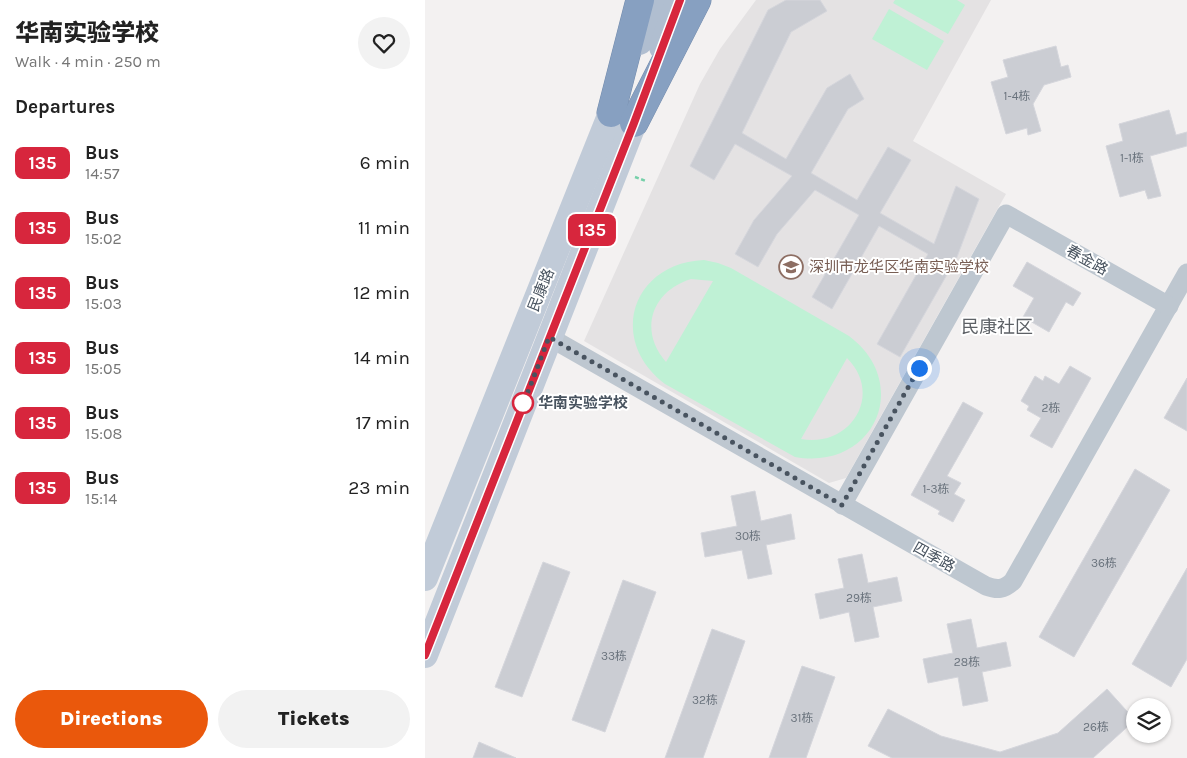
<!DOCTYPE html>
<html lang="en">
<head>
<meta charset="utf-8">
<style>
	:root { --surface:#fff; --page:#f2f2f2; --text:#222; --muted:#767676; --accent:#ea580c }
	body { margin:0; font-family:Karla,"Noto Sans SC",sans-serif; background:var(--page); color:var(--text); height:100vh; display:flex; flex-direction:column; font-size:19px; white-space:nowrap }
	* { box-sizing:border-box; margin:0 }
	p { font-size:16px; color:var(--muted) }
	.icon { flex:none; width:28px; height:28px; fill:none; stroke:currentColor; stroke-width:2; stroke-linecap:round; stroke-linejoin:round }
	.map { position:relative; flex:1; overflow:hidden }
	.sheet { display:flex; flex-direction:column; background:var(--surface); width:425px }
	.sheet>* { flex:none }
	.badge { padding:0 10px; border-radius:8px; font-size:18px; line-height:32px }
	.tools { position:absolute; left:701px; top:698px; display:grid; gap:10px }
	.tools a { display:grid; place-items:center; width:45px; height:45px; border-radius:50%; background:var(--surface); box-shadow:0 1px 4px #0004; font-size:25px }
	.you { position:absolute; width:25px; height:25px; margin:-12px; border:4px solid #fff; border-radius:50%; background:#1a73e8; box-shadow:0 0 0 8px #1a73e833 }
	.map>.badge { position:absolute; translate:-50% -50%; box-shadow:0 0 0 2px #fff }
	h2 { padding:0 15px; font-size:19px; line-height:45px }
	.round { display:grid; place-items:center; flex:none; width:52px; height:52px; border-radius:26px; background:var(--page) }
	.head { display:flex; align-items:center; justify-content:space-between; height:85px; padding:0 15px }
	h1 { font-size:24px; font-weight:800; line-height:38px }
	.cta { display:flex; gap:10px; margin-top:auto; padding:10px 15px }
	.cta a { flex:1; height:58px; border-radius:30px; background:var(--accent); color:#fff; font-size:20px; font-weight:800; line-height:58px; text-align:center }
	.cta a+a { background:var(--page); color:var(--text) }
	ul { padding:0; list-style:none }
	li { display:flex; align-items:center; gap:15px; height:65px; padding:0 15px }
	li div { flex:1 }
	li b { display:block; font-size:19px }
	li em { font-style:normal }
	li .badge { min-width:55px; font-weight:700; text-align:center }
	main { display:flex; flex:1; min-height:0 }
	.map>svg:first-child { display:block }
</style>
</head>
<body>
<main>
<section class="sheet">
<div class="head"><div><h1>华南实验学校</h1><p>Walk · 4 min · 250 m</p></div><a class="round"><svg class="icon" aria-label="heart" viewBox="0 0 24 24"><path d="M12 20l-8-8c-3-5 5-10 8-4 3-6 11-1 8 4z"/></svg></a></div>
<h2>Departures</h2>
<ul>
<li><span class="badge" style="background:#d7263d;color:#fff">135</span><div><b>Bus</b><p>14:57</p></div><em>6 min</em></li>
<li><span class="badge" style="background:#d7263d;color:#fff">135</span><div><b>Bus</b><p>15:02</p></div><em>11 min</em></li>
<li><span class="badge" style="background:#d7263d;color:#fff">135</span><div><b>Bus</b><p>15:03</p></div><em>12 min</em></li>
<li><span class="badge" style="background:#d7263d;color:#fff">135</span><div><b>Bus</b><p>15:05</p></div><em>14 min</em></li>
<li><span class="badge" style="background:#d7263d;color:#fff">135</span><div><b>Bus</b><p>15:08</p></div><em>17 min</em></li>
<li><span class="badge" style="background:#d7263d;color:#fff">135</span><div><b>Bus</b><p>15:14</p></div><em>23 min</em></li>
</ul>
<div class="cta"><a>Directions</a><a>Tickets</a></div>
</section>
<div class="map">
<svg width="762" height="758" viewBox="0 0 762 758">
	<rect width="100%" height="100%" fill="#f3f1f1"/>
	<path fill="#e4e2e3" d="M331 0H566L488 141 581 194 421 478 404 483 159 341 275 84 295 49Z"/>
	<g fill="#bff1d5" fill-rule="evenodd">
		<path d="M470 0H532L540 5 523 34 468 3Z"/>
		<path d="M464 9 519 41 502 70 447 39Z"/>
		<path d="M279 260 293 263 306 268 424 336C488 384 449 471 370 457L240 384C182 340 207 263 279 260ZM266 279 288 281 241 362C213 330 227 291 266 279ZM422 358C459 395 425 448 376 439Z"/>
	</g>
	<g fill="#cbcdd3" stroke="#d5d6dc">
		<path d="M361 0H395L402 11 366 32 317 133 361 159 402 88 425 74 439 99 423 109 386 173 432 200 463 147 486 160 455 213 509 244 531 186 554 199 532 257 475 357 452 344 503 254 454 226 407 309 387 297 434 215 390 190 352 234 333 267 310 254 329 220 367 176 310 144 289 180 265 166 343 10Z"/>
		<path d="M631 46 636 67 643 65 646 77 619 85 608 104 616 131 603 135 602 128 581 134 566 82 583 77 578 60Z"/>
		<path d="M744 110 751 135 762 132V146L725 156 736 196 723 199 720 190 695 197 681 146 698 141 694 124Z"/>
		<path d="M602 262 656 293 648 306 641 302 624 332 598 317 609 298 588 286Z"/>
		<path d="M645 366 666 378 627 448 605 436 616 418 602 410 604 406 596 401 610 376 618 381 620 376 634 384Z"/>
		<path d="M762 378V431L739 418Z"/>
		<path d="M538 402 558 413 522 476 536 483 529 494 540 500 528 522 513 514 515 511 486 495Z"/>
		<path d="M710 469 745 490 649 657 614 637Z"/>
		<path d="M330 491 336 521 366 514 370 539 341 545 347 574 323 579 317 550 280 557 276 533 312 526 306 496Z"/>
		<path d="M437 554 443 583 472 577 477 601 448 607 454 637 430 642 424 612 395 619 390 594 419 588 413 559Z"/>
		<path d="M118 562 145 572 97 697 70 687Z"/>
		<path d="M762 568V659L746 687 707 664Z"/>
		<path d="M198 580 231 592 180 732 147 720Z"/>
		<path d="M546 619 552 648 581 642 586 666 557 672 563 701 538 706 533 677 503 683 498 659 528 653 522 624Z"/>
		<path d="M287 629 320 641 278 758H240Z"/>
		<path d="M377 666 410 677 381 758H344Z"/>
		<path d="M682 689 710 720 668 758H467L443 746 463 709 516 736 575 752 633 733Z"/>
		<path d="M54 742 91 758H48Z"/>
	</g>
	<g fill="none" stroke-linecap="round" stroke-linejoin="round">
		<g stroke="#738bac" stroke-width="29">
			<g id="highway">
				<path d="M186 113 215 0"/>
				<path d="M209 123 272 0"/>
			</g>
		</g>
		<path stroke="#76d0a9" stroke-width="2.5" stroke-dasharray="4 2.5" stroke-linecap="butt" d="M210 177 221 181"/>
		<g stroke="#bec7d0" stroke-width="19">
			<path d="M124 337 561 586C572 590 579 590 588 581L762 273"/>
			<path d="M417 505 581 214 744 306"/>
		</g>
		<g stroke="#c1cbd8" stroke-width="26">
			<path d="M0 578 186 113"/>
			<path d="M0 655 209 123"/>
		</g>
		<g stroke="#b0bed0" stroke-width="28">
			<path d="M214 41 230 0"/>
			<path d="M238 47 255 0"/>
		</g>
		<use href="#highway" stroke="#87a0c1" stroke-width="28"/>
	</g>
	<g fill="none" stroke-linecap="round" stroke-linejoin="round">
		<g stroke="#fff" stroke-width="11">
			<path id="line" d="M0 655 209 123 255 0"/>
		</g>
		<use href="#line" stroke="#d7263d" stroke-width="8"/>
		<path stroke="#48535f" stroke-width="5" stroke-dasharray="0 9" d="M98 403 96 410 124 337 417 505 494 368"/>
	</g>
	<defs>
		<g id="school-ring" transform="scale(1.25)"><circle r="9.5" fill="#fff" stroke="#8d6e63" stroke-width="1.5"/><path d="M0-5L7-2L0 1L-7-2ZM-4 1L0 2.5L4 1V4Q0 6-4 4Z" fill="#8d6e63"/></g>
	</defs>
	<g fill-rule="evenodd">
		<use href="#school-ring" x="366" y="267"/>
	</g>
	<circle fill="#fff" stroke="#d7263d" stroke-width="2.5" cx="98" cy="403" r="10"/>
	<g text-anchor="middle" stroke-width="4" stroke-linejoin="round" paint-order="stroke">
		<g font-size="12" fill="#69727c">
			<text x="592" y="100">1-4栋</text>
			<text x="707" y="162">1-1栋</text>
			<text x="626" y="412">2栋</text>
			<text x="511" y="493">1-3栋</text>
			<text x="323" y="540">30栋</text>
			<text x="679" y="567">36栋</text>
			<text x="434" y="602">29栋</text>
			<text x="189" y="660">33栋</text>
			<text x="542" y="666">28栋</text>
			<text x="280" y="704">32栋</text>
			<text x="377" y="722">31栋</text>
			<text x="671" y="731">26栋</text>
		</g>
		<g font-size="15" fill="#48535f" stroke="#fff">
			<text transform="translate(662 260) rotate(29)" y="5">春金路</text>
			<text transform="translate(116 290) rotate(-68)" y="5">民康路</text>
			<text transform="translate(509 557) rotate(29)" y="5">四季路</text>
		</g>
		<g font-size="15" fill="#785e54" stroke="#fff" text-anchor="start">
			<text x="384" y="272">深圳市龙华区华南实验学校</text>
		</g>
		<g font-size="15" font-weight="bold" fill="#48535f" stroke="#fff" text-anchor="start">
			<text x="113" y="408">华南实验学校</text>
		</g>
		<g font-size="18" fill="#5d6166" stroke="#fff">
			<text x="572" y="333">民康社区</text>
		</g>
	</g>
</svg>
<div class="tools">
<a><svg class="icon" aria-label="layers" viewBox="0 0 24 24"><path d="M12 4l9 5-9 5-9-5zM3 14l9 5 9-5"/></svg></a>
</div>
<div class="you" style="left:494px;top:368px"></div>
<b class="badge" style="left:167px;top:230px;background:#d7263d;color:#fff">135</b>
</div>
</main>
</body>
</html>
